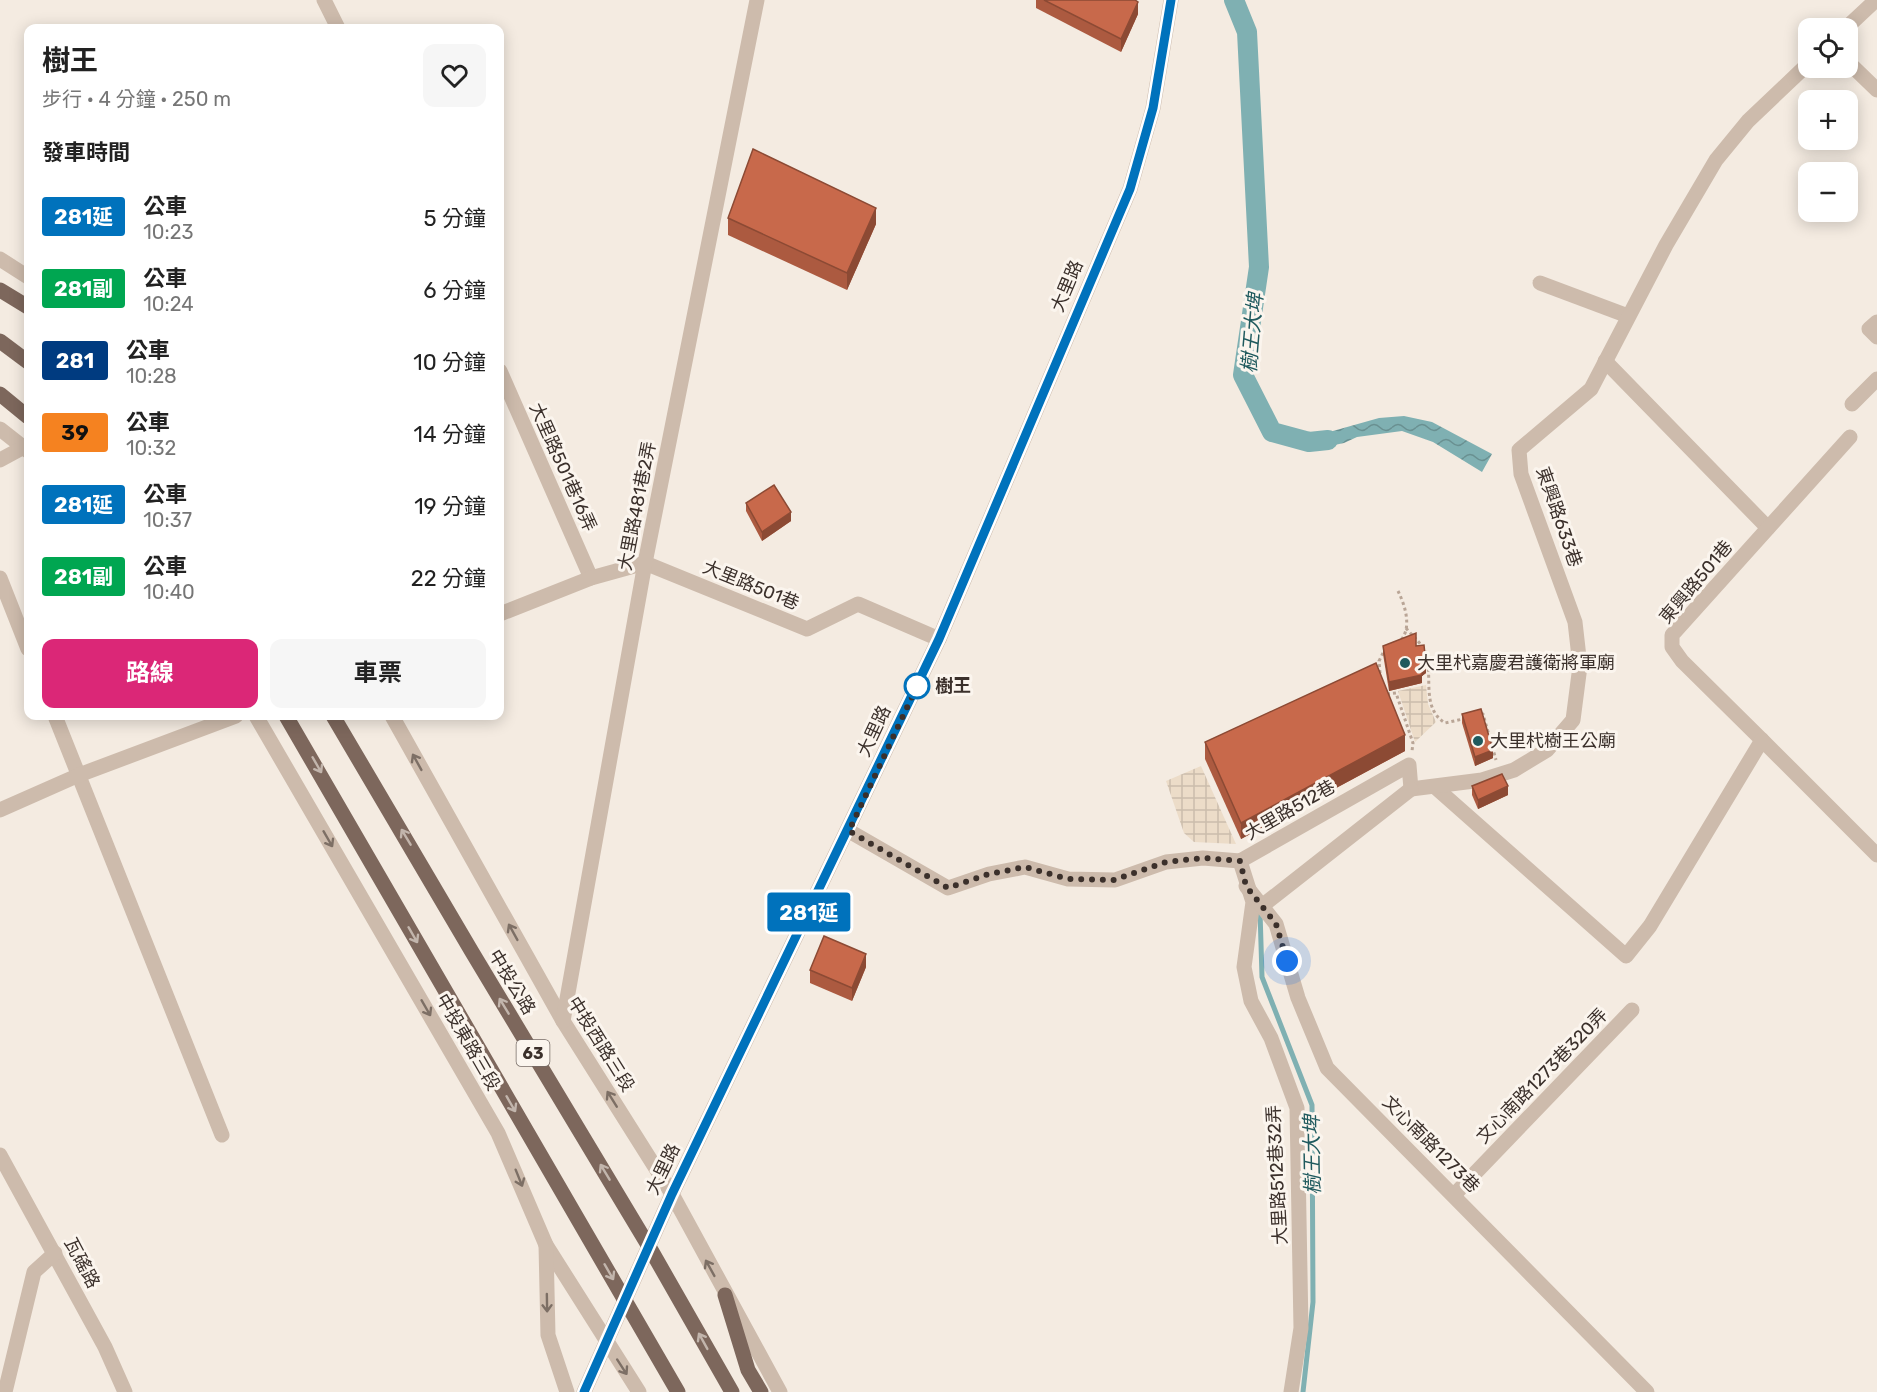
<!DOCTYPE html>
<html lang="zh-TW">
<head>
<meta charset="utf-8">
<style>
	:root { --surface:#fff; --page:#f6f6f6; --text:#222; --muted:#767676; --accent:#db2777 }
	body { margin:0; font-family:Rubik,"Noto Sans TC",sans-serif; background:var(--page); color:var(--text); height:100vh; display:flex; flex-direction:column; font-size:22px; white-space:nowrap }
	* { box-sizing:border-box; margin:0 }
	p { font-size:20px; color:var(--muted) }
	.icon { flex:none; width:33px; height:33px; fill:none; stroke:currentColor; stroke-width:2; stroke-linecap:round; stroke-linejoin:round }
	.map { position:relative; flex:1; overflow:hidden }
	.drawer { position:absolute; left:24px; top:24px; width:480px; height:696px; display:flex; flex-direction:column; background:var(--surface); border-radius:12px; box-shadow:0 3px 15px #0003 }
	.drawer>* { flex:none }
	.badge { padding:0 12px; border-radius:4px; font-size:21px; line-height:39px }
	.fabs { position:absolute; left:1798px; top:18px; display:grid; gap:12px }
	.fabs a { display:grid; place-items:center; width:60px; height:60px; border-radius:12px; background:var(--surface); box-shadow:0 3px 15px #0003; font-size:30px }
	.you { position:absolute; width:30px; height:30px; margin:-15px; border:4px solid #fff; border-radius:50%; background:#1a73e8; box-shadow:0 0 0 9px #1a73e833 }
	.map>.badge { position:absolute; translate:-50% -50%; box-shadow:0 0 0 3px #fff }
	h2 { padding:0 18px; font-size:22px; line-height:54px }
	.round { display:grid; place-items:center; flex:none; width:63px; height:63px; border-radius:12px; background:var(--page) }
	.overview { display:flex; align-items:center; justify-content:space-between; height:102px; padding:0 18px }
	h1 { font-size:28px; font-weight:700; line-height:45px }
	.action { display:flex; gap:12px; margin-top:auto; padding:12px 18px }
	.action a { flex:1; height:69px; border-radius:12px; background:var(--accent); color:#fff; font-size:24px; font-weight:700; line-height:69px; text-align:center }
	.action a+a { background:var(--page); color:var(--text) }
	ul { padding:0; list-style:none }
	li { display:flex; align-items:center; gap:18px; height:72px; padding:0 18px }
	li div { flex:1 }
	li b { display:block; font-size:22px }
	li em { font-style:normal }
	li .badge { min-width:66px; font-weight:700; text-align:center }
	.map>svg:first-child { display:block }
</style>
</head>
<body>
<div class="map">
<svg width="1877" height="1392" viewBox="0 0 1877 1392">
	<defs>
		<pattern id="plaza-grid" width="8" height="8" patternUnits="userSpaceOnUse" patternTransform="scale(1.5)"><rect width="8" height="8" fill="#ecdcc8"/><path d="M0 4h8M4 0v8" fill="none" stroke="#cbbdac"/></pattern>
		<pattern id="water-waves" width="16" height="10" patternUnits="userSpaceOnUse" patternTransform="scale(1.5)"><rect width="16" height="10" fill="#7fb0b2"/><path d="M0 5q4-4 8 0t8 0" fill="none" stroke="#699091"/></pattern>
	</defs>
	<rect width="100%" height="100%" fill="#f4ebe1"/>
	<g fill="url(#plaza-grid)">
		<path d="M1426 685 1428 704 1436 722 1415 742 1398 691Z"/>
		<path d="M1201 766 1236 844 1194 842 1184 833 1166 781Z"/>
	</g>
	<path fill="url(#water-waves)" d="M1404 416 1432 422 1492 454 1482 472 1433 442 1402 431 1357 437 1344 443 1315 449 1311 450 1301 440 1379 418Z"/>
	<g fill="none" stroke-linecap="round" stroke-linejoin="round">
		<path stroke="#7fb0b2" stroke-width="5" d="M1260 911 1262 977 1312 1105 1313 1302 1303 1392"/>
		<path stroke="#7fb0b2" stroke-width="20" d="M1234 0 1247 32 1259 267 1243 375 1272 432 1309 442 1328 440"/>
		<g stroke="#b9a596" stroke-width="3" stroke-dasharray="3 3" stroke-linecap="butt">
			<path d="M1398 591C1405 605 1412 627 1401 640"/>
			<path d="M1406 628C1413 637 1422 643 1426 654 1433 677 1421 708 1445 723L1463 719"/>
			<path d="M1380 673 1379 661 1385 649"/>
			<path d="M1387 694 1396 693 1413 743 1412 751"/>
			<path d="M1481 714H1483L1496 760"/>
		</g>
		<g stroke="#cdbbac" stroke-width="15">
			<path d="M324 0 338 28"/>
			<path d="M1846 28 1876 0"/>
			<path d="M1848 62 1877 90"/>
			<path d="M0 259 28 277"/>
			<path d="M1540 283 1628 316"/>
			<path d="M1877 322 1869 329 1877 337"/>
			<path d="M1605 361 1768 528"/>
			<path d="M500 371 591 578"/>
			<path d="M1852 404 1877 379"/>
			<path d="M0 429 28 451"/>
			<path d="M0 460 24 447"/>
			<path d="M0 578 28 649"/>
			<path d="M500 614 591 578 645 563 807 629 858 604 939 639"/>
			<path d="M55 716 222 1135"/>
			<path d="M256 716 498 1133 546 1245 639 1392"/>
			<path d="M392 716 563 1021 672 1194 780 1392"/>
			<path d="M1762 740 1682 661 1672 647V635L1850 437"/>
			<path d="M1435 787 1626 956 1650 926 1762 740 1877 855"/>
			<path d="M1411 789 1482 780 1514 770 1547 750 1573 720 1580 666 1575 622 1521 474 1519 450 1591 389 1666 245 1716 160 1748 121 1809 63"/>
			<path d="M0 810 79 775 236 716"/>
			<path d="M849 831 948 888 989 874 1025 867 1068 879 1115 880 1166 862 1203 858 1240 861 1409 765 1411 789"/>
			<path d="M1240 861 1253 902 1244 967 1251 1001 1271 1038 1297 1108 1301 1328 1291 1392"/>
			<path d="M1246 886 1276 924 1298 998 1327 1068 1647 1392"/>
			<path d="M1262 906 1411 789"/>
			<path d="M563 1021 645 563 757 0"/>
			<path d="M0 1155 105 1347 125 1392"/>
			<path d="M1455 1194 1632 1010"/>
			<path d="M546 1245 548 1335 567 1392"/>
			<path d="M5 1392 34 1272 55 1253"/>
			<path d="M584 1392 672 1194 939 639 1130 189 1153 108 1171 0"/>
		</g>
		<g stroke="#7d675c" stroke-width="15">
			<path d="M0 290 28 307"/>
			<path d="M0 341 28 362"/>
			<path d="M0 394 28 417"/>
			<path d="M725 1295 748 1370 761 1392"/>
		</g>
		<g stroke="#7d675c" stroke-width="15">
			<path d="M286 716 678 1392"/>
			<path d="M333 716 472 952 651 1250 732 1392"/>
		</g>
	</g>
	<g fill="#ac5a40">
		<path d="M1036 0H1135L1138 14 1121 52 1036 8Z"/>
		<path d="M728 218 876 224 847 290 728 235Z"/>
		<path d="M746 503 791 521 762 541 746 511Z"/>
		<path d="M1383 646H1416L1426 673 1422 676V683L1389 691 1383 654Z"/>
		<path d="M1462 714 1493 758 1475 766 1462 723Z"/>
		<path d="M1205 742 1405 751 1241 839 1205 759Z"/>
		<path d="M1472 786 1508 795 1478 809 1472 795Z"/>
		<path d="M866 967 852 1001 810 983V970Z"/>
	</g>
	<g fill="#8c4a34">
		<path d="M1138 2V14L1121 52V39Z"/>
		<path d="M876 208V224L847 290V273Z"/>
		<path d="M791 512V521L762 541V532Z"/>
		<path d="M1426 664V673L1422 676V683L1389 691V682L1422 668Z"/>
		<path d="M1405 735V751L1241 839V823Z"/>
		<path d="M1493 750V758L1475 766V757Z"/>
		<path d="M1508 786V795L1478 809V800Z"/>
		<path d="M866 954V967L852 1001V988Z"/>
	</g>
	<g fill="#c8694b" stroke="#8c4a34" stroke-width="1.5">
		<path d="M1044 0H1135L1138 2 1121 39Z"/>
		<path d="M753 149 876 208 847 273 728 218Z"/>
		<path d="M774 485 791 512 762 532 746 503Z"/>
		<path d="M1416 633V646L1424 645 1426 664 1422 668V675L1389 682 1383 646Z"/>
		<path d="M1376 663 1405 735 1241 823 1205 742Z"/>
		<path d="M1481 709 1493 750 1475 757 1462 714Z"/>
		<path d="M1502 774 1508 786 1478 800 1472 786Z"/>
		<path d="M824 936 866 954 852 988 810 970Z"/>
	</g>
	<defs><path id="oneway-shaft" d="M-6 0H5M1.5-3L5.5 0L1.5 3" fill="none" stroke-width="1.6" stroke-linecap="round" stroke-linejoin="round" transform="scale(1.5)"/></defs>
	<g stroke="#7d6f65">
		<use href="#oneway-shaft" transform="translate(417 762) rotate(-119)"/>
		<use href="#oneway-shaft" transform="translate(328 839) rotate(60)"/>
		<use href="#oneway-shaft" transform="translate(513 932) rotate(-119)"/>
		<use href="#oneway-shaft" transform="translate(426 1008) rotate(60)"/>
		<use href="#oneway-shaft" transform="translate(612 1099) rotate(-122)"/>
		<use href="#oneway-shaft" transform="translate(519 1178) rotate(68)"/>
		<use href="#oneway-shaft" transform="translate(710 1268) rotate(-119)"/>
		<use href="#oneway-shaft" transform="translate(547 1303) rotate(89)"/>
		<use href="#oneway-shaft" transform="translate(622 1367) rotate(57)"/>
	</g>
	<g stroke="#c2b5ac">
		<use href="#oneway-shaft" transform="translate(317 765) rotate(60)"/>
		<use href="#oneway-shaft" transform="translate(406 837) rotate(-121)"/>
		<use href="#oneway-shaft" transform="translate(413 935) rotate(60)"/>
		<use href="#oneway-shaft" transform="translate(504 1006) rotate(-121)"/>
		<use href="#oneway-shaft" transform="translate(511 1104) rotate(60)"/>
		<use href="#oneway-shaft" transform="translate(605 1172) rotate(-121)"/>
		<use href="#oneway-shaft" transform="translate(609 1272) rotate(60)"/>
		<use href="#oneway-shaft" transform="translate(703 1341) rotate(-119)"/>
	</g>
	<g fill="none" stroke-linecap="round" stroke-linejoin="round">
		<g stroke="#fff" stroke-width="14">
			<path id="line" d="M584 1392 672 1194 939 639 1130 189 1153 108 1171 0"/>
		</g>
		<use href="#line" stroke="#0072bc" stroke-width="9"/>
		<path stroke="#3b302b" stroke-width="6" stroke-dasharray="0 10.8" d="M917 686 919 682 849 831 948 888 989 874 1025 867 1068 879 1114 880 1166 862 1203 858 1240 861 1246 886 1276 924 1287 961"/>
	</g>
	<g fill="#1f5a5e" stroke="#fbf5ee" stroke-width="2">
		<circle cx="1405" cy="663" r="6"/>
		<circle cx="1478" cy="741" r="6"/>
	</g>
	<circle fill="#fff" stroke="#0072bc" stroke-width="3" cx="917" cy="686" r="12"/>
	<g text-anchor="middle" stroke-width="6" stroke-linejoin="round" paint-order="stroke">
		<rect fill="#fbf5ee" stroke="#756b66" stroke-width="1.5" x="516.5" y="1040" width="33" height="26" rx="4.5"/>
		<g font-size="16" font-weight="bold" fill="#3b302b">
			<text x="533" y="1059">63</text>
		</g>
		<g font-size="18" fill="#3b302b" stroke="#fbf5ee">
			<text transform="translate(1067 286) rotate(-67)" y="6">大里路</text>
			<text transform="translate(563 467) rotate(66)" y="6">大里路501巷16弄</text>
			<text transform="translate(637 506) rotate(-79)" y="6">大里路481巷2弄</text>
			<text transform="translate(1559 517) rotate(71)" y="6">東興路633巷</text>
			<text transform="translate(1696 582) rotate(-50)" y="6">東興路501巷</text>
			<text transform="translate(751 585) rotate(22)" y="6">大里路501巷</text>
			<text transform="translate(874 731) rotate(-65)" y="6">大里路</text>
			<text transform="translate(1290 810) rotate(-30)" y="6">大里路512巷</text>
			<text transform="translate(512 982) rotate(59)" y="6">中投公路</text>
			<text transform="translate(468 1042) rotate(60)" y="6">中投東路三段</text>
			<text transform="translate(601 1044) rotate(58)" y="6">中投西路三段</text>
			<text transform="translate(1542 1076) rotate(-46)" y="6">文心南路1273巷320弄</text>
			<text transform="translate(1431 1144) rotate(45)" y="6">文心南路1273巷</text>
			<text transform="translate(663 1169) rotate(-64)" y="6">大里路</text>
			<text transform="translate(1277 1175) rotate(-93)" y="6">大里路512巷32弄</text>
			<text transform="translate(82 1263) rotate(62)" y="6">瓦磘路</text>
		</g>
		<g font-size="18" fill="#3b302b" stroke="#fbf5ee" text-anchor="start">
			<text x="1417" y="669">大里杙嘉慶君護衛將軍廟</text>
			<text x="1490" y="747">大里杙樹王公廟</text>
		</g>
		<g font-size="18" font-weight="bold" fill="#3b302b" stroke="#fbf5ee" text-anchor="start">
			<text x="935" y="692">樹王</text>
		</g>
		<g font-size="20" font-style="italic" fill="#1f5a5e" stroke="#fbf5ee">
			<text transform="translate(1252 333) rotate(-85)" y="7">樹王大埤</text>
			<text transform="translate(1312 1155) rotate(-91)" y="7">樹王大埤</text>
		</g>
	</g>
</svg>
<div class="fabs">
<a><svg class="icon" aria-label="locate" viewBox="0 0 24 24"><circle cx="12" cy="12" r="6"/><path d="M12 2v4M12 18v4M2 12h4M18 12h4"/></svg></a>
<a>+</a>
<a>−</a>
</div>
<div class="you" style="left:1287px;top:961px"></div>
<b class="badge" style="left:809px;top:912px;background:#0072bc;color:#fff">281延</b>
<section class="drawer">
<div class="overview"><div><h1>樹王</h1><p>步行 · 4 分鐘 · 250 m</p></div><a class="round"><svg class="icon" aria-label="heart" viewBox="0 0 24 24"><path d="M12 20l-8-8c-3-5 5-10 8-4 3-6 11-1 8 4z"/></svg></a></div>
<h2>發車時間</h2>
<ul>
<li><span class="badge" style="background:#0072bc;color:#fff">281延</span><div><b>公車</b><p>10:23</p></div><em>5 分鐘</em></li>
<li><span class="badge" style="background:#00a651;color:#fff">281副</span><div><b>公車</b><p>10:24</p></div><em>6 分鐘</em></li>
<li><span class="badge" style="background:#003b80;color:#fff">281</span><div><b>公車</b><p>10:28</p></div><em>10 分鐘</em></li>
<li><span class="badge" style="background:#f58220;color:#111">39</span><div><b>公車</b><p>10:32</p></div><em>14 分鐘</em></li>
<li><span class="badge" style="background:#0072bc;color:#fff">281延</span><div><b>公車</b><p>10:37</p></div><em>19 分鐘</em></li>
<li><span class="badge" style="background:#00a651;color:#fff">281副</span><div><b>公車</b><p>10:40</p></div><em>22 分鐘</em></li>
</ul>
<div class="action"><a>路線</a><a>車票</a></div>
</section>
</div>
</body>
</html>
